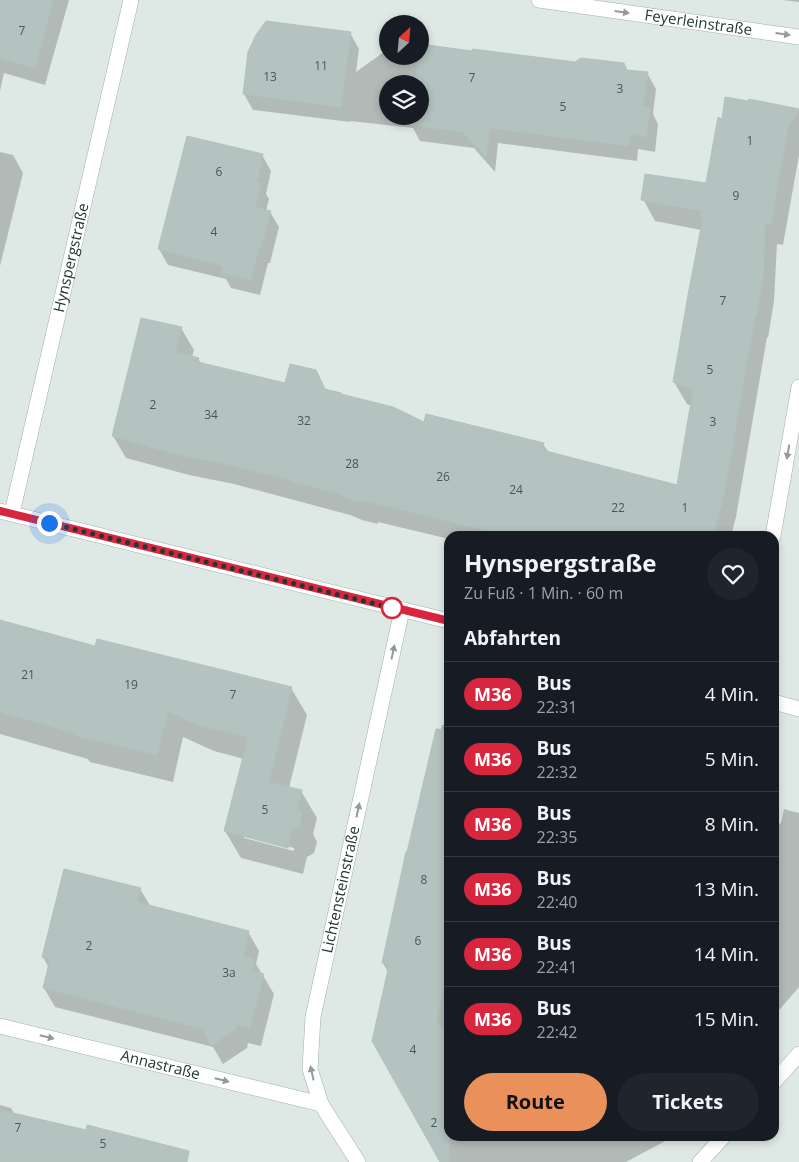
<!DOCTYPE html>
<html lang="de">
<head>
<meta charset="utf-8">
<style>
	:root { --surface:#171b24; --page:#20242c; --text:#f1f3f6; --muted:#9ea1a6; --line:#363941; --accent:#ea915b }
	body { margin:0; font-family:"Open Sans",sans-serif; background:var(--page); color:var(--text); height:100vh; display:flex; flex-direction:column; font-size:19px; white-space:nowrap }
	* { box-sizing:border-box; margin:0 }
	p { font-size:16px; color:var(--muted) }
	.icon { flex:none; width:28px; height:28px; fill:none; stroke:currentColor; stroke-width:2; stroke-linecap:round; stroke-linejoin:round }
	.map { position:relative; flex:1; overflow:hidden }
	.side { position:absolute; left:444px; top:531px; width:335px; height:610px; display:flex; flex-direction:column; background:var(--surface); border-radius:15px; box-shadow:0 2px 8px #0003 }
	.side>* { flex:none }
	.badge { padding:0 10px; border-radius:16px; font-size:18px; line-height:32px }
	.needle { width:32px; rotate:26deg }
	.controls { position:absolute; left:379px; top:15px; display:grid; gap:10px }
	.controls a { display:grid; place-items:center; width:50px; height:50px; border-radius:50%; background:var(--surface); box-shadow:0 2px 8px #0003; font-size:25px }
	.you { position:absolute; width:25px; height:25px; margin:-12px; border:4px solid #fff; border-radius:50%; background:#1a73e8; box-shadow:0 0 0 8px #1a73e833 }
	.map>.badge { position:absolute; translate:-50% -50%; box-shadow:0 0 0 2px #fff }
	h2 { padding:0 20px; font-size:19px; line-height:45px }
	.round { display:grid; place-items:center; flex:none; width:52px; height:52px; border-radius:26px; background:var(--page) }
	.head { display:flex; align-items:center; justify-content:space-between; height:85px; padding:0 20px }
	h1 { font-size:24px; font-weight:700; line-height:38px }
	.cta { display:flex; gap:10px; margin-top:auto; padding:10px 20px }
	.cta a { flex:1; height:58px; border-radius:30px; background:var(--accent); color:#111; font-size:20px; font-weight:700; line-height:58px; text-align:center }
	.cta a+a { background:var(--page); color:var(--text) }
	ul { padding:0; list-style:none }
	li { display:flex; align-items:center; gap:15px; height:65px; padding:0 20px; border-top:1px solid var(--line) }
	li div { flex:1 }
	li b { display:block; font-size:19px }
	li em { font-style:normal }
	li .badge { min-width:55px; font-weight:700; text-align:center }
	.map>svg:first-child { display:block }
</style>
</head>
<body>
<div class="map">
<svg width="799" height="1162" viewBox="0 0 799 1162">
	<rect width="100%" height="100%" fill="#dee9e5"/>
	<g fill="#0003" fill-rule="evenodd">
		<path d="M0 0H69L45 85 4 73 0 91Z"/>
		<path d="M782 0H799V2Z"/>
		<path d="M350 33 359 49 356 72 388 49V56H420V39L425 46 647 73 656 89 653 114 658 124 655 152 638 149 637 161 498 143 495 172 474 148 420 141 413 128 350 121V122L253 110 244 94 250 52ZM388 84H420V116H388Z"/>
		<path d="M799 110V155L783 245 777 244 774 301 768 338 767 337 736 517 731 536H449V539L378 522V524L362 520 350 515 234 484 189 475 126 458 113 436 181 328 194 350 192 357 198 359 201 363 286 384 315 371 326 391 424 424 543 444 549 453 678 486 692 406 687 404 674 382 701 230 655 221 643 199 707 184 723 120Z"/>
		<path d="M0 152 13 155 23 173 0 266Z"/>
		<path d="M262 155 271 171 266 194 269 199 266 211 270 212 279 227 270 263H268L260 295 231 288 226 279 168 265 159 249Z"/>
		<path d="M0 622 96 647 291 688 307 715 289 788 301 791 317 818 313 834 317 842 314 853 307 857 303 874 241 858 225 831 244 759 214 751 183 737 173 782 90 762 88 759 0 734ZM244 835 294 848V851L244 838Z"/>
		<path d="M442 725 449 726V1136H672L669 1139 626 1162H442L388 972 383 963Z"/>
		<path d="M784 809 799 813V987L774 1016V827L781 823Z"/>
		<path d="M140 889 151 907 248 932 259 951 256 964 274 994 261 1046 248 1043 247 1048 223 1064 213 1047 55 1007 44 988 49 968 43 957Z"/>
		<path d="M0 1105 11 1108 15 1115 87 1132 172 1162H0Z"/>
	</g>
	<g fill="#b4c3bf" stroke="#b1c2bd">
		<path d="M0 0H53L35 68 0 58Z"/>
		<path d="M266 21 351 32 341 107 243 94 248 52 256 35Z"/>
		<path d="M420 44 472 51 473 49 575 62 581 58 624 63 627 70 648 72 643 106 650 108 646 137 630 134 628 146 490 128 486 158 463 132 410 125 411 116H420V84H415L418 56H420Z"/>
		<path d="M725 97 748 101 749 99 799 109V110L788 127 771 224 765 223 763 279 756 317 755 316 724 495 713 536H508L366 501 365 503 348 499 337 493 291 482V480L221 463 175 454 112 436 141 318 182 327 176 352 199 358 198 362 285 383 290 364 316 370 325 389 341 393V394L393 407 424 422 426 414 544 443 542 450 677 485 693 390 673 382 688 295 703 217 701 216V211L641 200 645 174 706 183 718 117 722 119Z"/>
		<path d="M187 136 263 154 257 182 261 183 255 207 271 211 261 248H259L251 280 221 273 223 266 158 249Z"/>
		<path d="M0 620 95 646 97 639 292 687 269 782 302 790 298 807 302 814 299 826 292 830 288 848 224 831 248 737 197 725 168 711 157 755 73 735 74 733 0 712Z"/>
		<path d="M436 729 449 730V961L437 1021 449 1042V1162H440L372 1041 389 965 382 963 406 852H407Z"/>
		<path d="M64 869 141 888 137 902 249 931 243 956 254 959 251 971 264 974 250 1028 237 1025 236 1029 211 1046 203 1029 43 988 50 959 42 957Z"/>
		<path d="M0 1110 86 1130 87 1125 189 1151 187 1162H0Z"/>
	</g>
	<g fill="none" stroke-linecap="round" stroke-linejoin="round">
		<g stroke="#a1b0ac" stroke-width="16">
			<g id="minor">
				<path id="s1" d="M539 0 799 37"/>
				<path d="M0 511 449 621"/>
				<path id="s2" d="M12 513 131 0"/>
				<path d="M773 536 799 387"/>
				<path d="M774 702 799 709"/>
				<path id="s3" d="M0 1026 321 1104"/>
				<path d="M774 1082 799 1054"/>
				<path id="s4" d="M358 1162 321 1104 310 1069 313 1017 402 610"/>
				<path d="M700 1162 724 1136"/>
			</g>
		</g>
		<use href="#minor" stroke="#fff" stroke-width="15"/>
	</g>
	<defs><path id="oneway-solid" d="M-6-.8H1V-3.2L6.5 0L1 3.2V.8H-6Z" transform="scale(1.25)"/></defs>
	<g fill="#909b9a">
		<use href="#oneway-solid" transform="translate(622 12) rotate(8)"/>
		<use href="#oneway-solid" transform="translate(783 34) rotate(8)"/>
		<use href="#oneway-solid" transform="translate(788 452) rotate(100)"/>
		<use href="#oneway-solid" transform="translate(393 652) rotate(-78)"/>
		<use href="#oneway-solid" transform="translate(358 810) rotate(-78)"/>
		<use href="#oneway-solid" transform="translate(47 1037) rotate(14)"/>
		<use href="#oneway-solid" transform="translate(312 1073) rotate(-102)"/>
		<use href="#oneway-solid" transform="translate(222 1080) rotate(14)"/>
	</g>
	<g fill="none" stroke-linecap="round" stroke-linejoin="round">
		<g stroke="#fff" stroke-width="11">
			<path id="line" d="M0 511 449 621"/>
		</g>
		<use href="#line" stroke="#d7263d" stroke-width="8"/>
		<path stroke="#203734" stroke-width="5" stroke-dasharray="0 9" d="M49 523 392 608"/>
	</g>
	<circle fill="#fff" stroke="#d7263d" stroke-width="2.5" cx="392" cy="608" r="10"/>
	<g text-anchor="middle" stroke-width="5" stroke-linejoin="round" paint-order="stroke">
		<g font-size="12" fill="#455a57">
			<text x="22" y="35">7</text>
			<text x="321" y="70">11</text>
			<text x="270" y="81">13</text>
			<text x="472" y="82">7</text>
			<text x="620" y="93">3</text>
			<text x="563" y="111">5</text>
			<text x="750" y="145">1</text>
			<text x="219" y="176">6</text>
			<text x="736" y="200">9</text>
			<text x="214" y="236">4</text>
			<text x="723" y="305">7</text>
			<text x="710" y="374">5</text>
			<text x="153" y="409">2</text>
			<text x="211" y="419">34</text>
			<text x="304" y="425">32</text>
			<text x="713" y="426">3</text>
			<text x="352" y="468">28</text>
			<text x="443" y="481">26</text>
			<text x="516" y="494">24</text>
			<text x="618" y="512">22</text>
			<text x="685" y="512">1</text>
			<text x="28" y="679">21</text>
			<text x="131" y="689">19</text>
			<text x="233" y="699">7</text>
			<text x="265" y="814">5</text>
			<text x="424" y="884">8</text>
			<text x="418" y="945">6</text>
			<text x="89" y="950">2</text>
			<text x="229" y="977">3a</text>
			<text x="413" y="1054">4</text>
			<text x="434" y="1127">2</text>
			<text x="18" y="1132">7</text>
			<text x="103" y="1148">5</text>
		</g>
		<g font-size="15" fill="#203734" stroke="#eef6f3">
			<text dy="5" stroke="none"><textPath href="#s1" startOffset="161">Feyerleinstraße</textPath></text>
			<text dy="5" stroke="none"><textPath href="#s2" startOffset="262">Hynspergstraße</textPath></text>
			<text dy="5" stroke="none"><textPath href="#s4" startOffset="288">Lichtensteinstraße</textPath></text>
			<text dy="5" stroke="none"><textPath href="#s3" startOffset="165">Annastraße</textPath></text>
		</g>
	</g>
</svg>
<div class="controls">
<a><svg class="needle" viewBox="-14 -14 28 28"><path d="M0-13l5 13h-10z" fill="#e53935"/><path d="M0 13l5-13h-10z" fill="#9ea1a6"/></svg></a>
<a><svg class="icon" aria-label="layers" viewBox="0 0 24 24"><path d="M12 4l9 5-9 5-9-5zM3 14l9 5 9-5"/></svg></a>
</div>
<div class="you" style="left:49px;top:523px"></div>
<section class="side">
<div class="head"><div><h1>Hynspergstraße</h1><p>Zu Fuß · 1 Min. · 60 m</p></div><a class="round"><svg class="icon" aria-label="heart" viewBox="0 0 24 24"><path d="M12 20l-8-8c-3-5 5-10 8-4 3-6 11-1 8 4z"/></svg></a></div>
<h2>Abfahrten</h2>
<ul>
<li><span class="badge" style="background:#d7263d;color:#fff">M36</span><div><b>Bus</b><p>22:31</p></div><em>4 Min.</em></li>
<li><span class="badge" style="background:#d7263d;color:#fff">M36</span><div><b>Bus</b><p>22:32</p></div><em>5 Min.</em></li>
<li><span class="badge" style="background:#d7263d;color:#fff">M36</span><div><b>Bus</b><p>22:35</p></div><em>8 Min.</em></li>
<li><span class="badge" style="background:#d7263d;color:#fff">M36</span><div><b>Bus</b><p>22:40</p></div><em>13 Min.</em></li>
<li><span class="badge" style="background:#d7263d;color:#fff">M36</span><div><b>Bus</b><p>22:41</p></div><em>14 Min.</em></li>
<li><span class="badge" style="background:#d7263d;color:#fff">M36</span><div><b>Bus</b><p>22:42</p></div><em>15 Min.</em></li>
</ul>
<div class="cta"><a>Route</a><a>Tickets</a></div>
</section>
</div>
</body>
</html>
